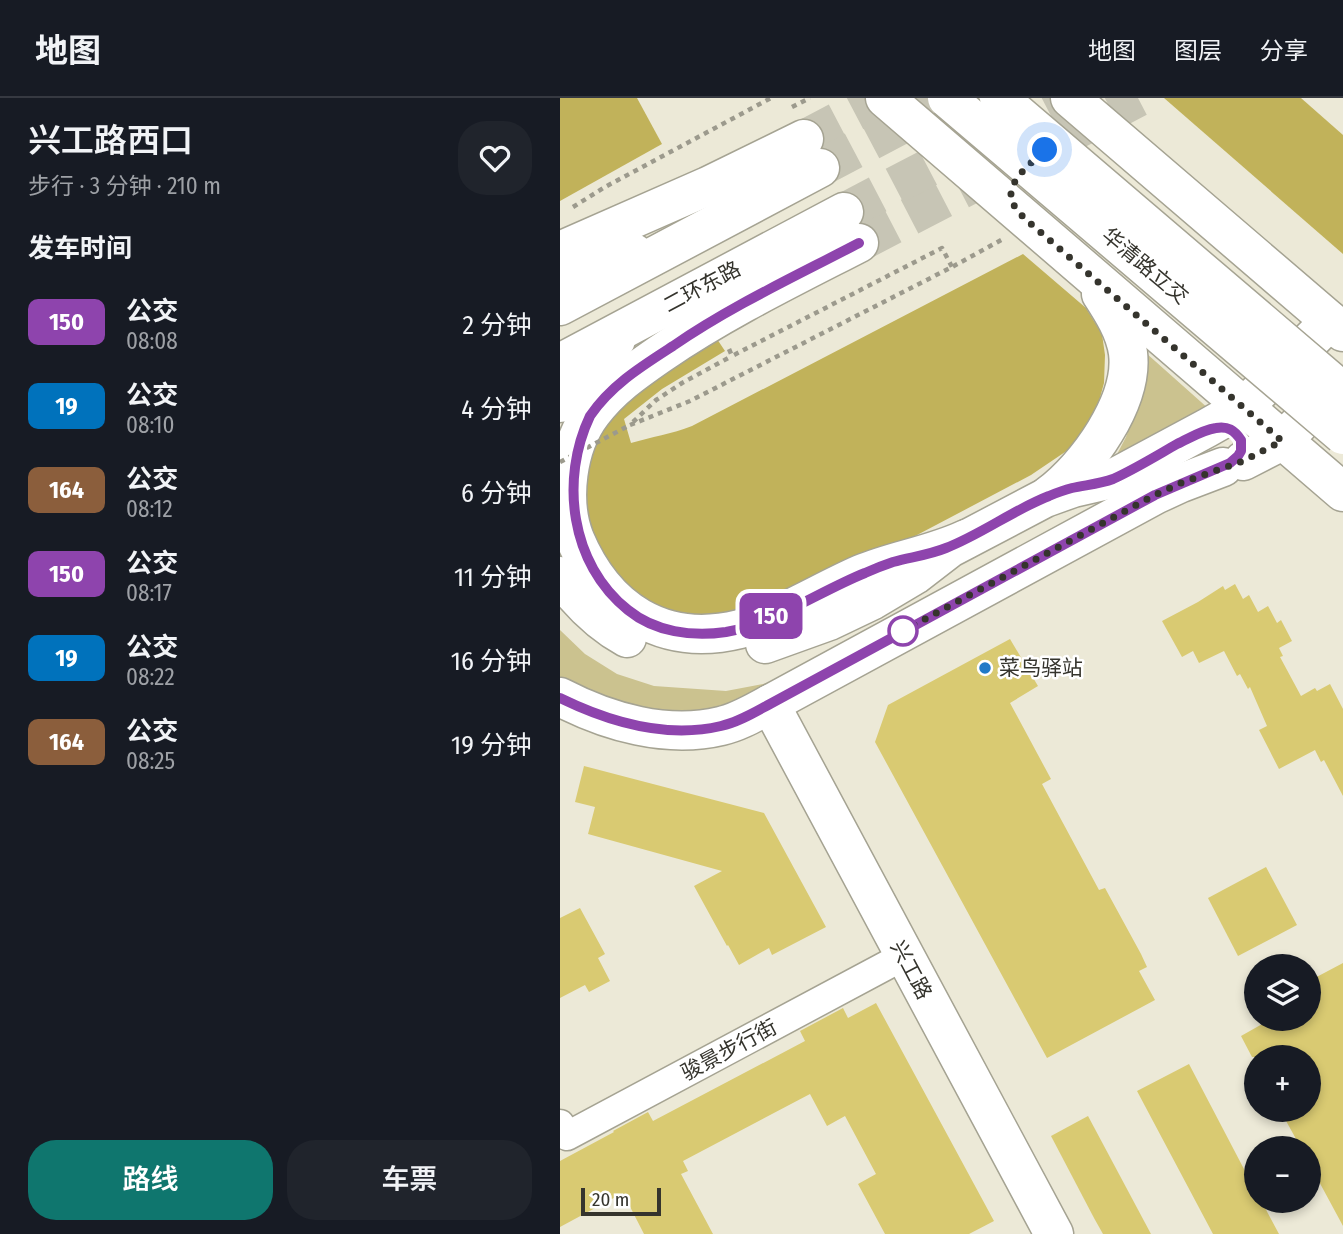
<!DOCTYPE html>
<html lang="zh">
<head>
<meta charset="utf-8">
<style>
	:root { --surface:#171b24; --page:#20242c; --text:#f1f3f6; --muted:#9ea1a6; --line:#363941; --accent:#0f766e }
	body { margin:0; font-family:"Fira Sans Condensed","Noto Sans SC",sans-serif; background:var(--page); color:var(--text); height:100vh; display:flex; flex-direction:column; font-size:26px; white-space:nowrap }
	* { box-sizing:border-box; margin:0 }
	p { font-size:23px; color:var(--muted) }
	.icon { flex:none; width:38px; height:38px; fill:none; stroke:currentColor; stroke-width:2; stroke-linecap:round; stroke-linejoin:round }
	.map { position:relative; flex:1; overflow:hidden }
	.side { display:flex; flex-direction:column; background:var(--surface); width:560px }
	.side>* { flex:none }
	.badge { padding:0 14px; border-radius:10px; font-size:24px; line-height:46px }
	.fabs { position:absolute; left:684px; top:856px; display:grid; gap:14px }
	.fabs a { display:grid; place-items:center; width:77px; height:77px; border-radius:50%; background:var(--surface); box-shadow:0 4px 10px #0003; font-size:35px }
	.scale { position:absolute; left:21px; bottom:18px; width:80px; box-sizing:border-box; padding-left:7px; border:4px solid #35342d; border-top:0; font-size:19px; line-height:24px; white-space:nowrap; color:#35342d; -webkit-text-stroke:5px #fff; paint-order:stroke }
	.you { position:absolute; width:35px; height:35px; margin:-18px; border:5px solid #fff; border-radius:50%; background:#1a73e8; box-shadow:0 0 0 10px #1a73e833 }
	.map>.badge { position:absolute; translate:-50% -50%; box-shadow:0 0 0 4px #fff }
	h2 { padding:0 28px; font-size:26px; line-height:63px }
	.round { display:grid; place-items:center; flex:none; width:74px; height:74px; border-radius:28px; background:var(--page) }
	.head { display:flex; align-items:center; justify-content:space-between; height:119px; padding:0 28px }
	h1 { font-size:33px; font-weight:600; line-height:52px }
	.button { display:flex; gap:14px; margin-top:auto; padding:14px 28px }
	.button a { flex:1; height:80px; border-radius:28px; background:var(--accent); color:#fff; font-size:28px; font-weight:600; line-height:80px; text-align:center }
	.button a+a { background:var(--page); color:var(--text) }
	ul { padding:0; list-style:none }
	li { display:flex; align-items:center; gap:21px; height:84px; padding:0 28px }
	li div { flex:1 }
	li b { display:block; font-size:26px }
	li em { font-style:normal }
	li .badge { min-width:77px; font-weight:700; text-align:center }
	header { display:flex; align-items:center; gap:42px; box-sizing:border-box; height:98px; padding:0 35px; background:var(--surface); border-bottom:2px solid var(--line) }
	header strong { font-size:33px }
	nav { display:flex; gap:38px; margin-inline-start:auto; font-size:24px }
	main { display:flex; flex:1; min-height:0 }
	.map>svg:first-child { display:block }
</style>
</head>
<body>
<header>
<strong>地图</strong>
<nav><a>地图</a><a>图层</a><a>分享</a></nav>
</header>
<main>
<section class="side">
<div class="head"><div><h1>兴工路西口</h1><p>步行 · 3 分钟 · 210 m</p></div><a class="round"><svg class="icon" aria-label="heart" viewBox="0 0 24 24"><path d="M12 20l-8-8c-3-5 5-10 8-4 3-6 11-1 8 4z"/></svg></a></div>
<h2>发车时间</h2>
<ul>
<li><span class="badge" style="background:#8e44ad;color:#fff">150</span><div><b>公交</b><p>08:08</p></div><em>2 分钟</em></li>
<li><span class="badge" style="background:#0072bc;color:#fff">19</span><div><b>公交</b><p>08:10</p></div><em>4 分钟</em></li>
<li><span class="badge" style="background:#8b5e3c;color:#fff">164</span><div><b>公交</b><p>08:12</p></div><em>6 分钟</em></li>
<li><span class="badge" style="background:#8e44ad;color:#fff">150</span><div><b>公交</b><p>08:17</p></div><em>11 分钟</em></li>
<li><span class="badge" style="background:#0072bc;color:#fff">19</span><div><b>公交</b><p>08:22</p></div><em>16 分钟</em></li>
<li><span class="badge" style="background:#8b5e3c;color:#fff">164</span><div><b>公交</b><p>08:25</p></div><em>19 分钟</em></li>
</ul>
<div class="button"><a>路线</a><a>车票</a></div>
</section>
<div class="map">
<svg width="783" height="1136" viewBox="0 0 783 1136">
	<rect width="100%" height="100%" fill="#ece9d7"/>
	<g fill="#cbc28f">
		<path d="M586 255 650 312 552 366 566 339 577 308Z"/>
		<path d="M0 532 25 556 57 576 94 588 166 593 203 586 235 576 148 615H90L0 581Z"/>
	</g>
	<g fill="#c1b25a">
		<path d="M0 0H77L102 46 0 103Z"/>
		<path d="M604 0H741L783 37V156Z"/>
		<path d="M463 156 526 210 542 236 545 257 544 285 535 318 508 352 471 377 245 496 183 519 108 523 31 459 22 368 38 334 83 288 157 241 165 253 102 291 64 321 71 345C91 339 112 336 132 328Z"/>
	</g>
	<g fill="#d9ca72">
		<path d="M675 486 683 501 689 497 698 514 708 508 717 525 721 522 732 543 719 550 723 558 720 559 741 598 755 590 757 593 770 586 783 611V698L764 662 761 664 755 652 719 671 699 632 707 628 690 589 688 591 680 576 677 578 664 553 639 565 633 553 622 559 602 523 638 504 663 488 665 492Z"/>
		<path d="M450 541 478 588 450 605 491 681 482 686 539 792 545 790 581 856 587 869 579 873 595 902 487 960 315 644 328 607Z"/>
		<path d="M24 668 204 715 266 829 212 857 209 850 179 867 168 847 167 848 134 788 162 773 28 736 35 709 15 704Z"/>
		<path d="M706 769 737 827 678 858 648 800Z"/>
		<path d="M20 810 45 856 38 860 50 883 29 894 25 887 0 900V820Z"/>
		<path d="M783 865V1128L749 1065V1050H741L720 1012H749V959H692L681 938 713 920H749V883Z"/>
		<path d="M316 905 434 1123 409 1136H325L298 1086 316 1076 285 1018 267 1028 250 996 123 1063 128 1073 121 1076 153 1136H84L63 1095 0 1129V1063L54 1034 53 1033 88 1014 93 1023 245 943 240 933 283 910 288 920Z"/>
		<path d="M629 966 696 1094V1102H701L703 1106 719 1136H653L577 993Z"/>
		<path d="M528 1018 591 1136H543L534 1120 491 1038Z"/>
	</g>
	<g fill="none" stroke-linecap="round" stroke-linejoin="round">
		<g stroke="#c7c5b5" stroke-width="38" stroke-dasharray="38 19" stroke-linecap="butt">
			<path d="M244 41 322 0"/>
			<path d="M299 145 578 0"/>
		</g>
		<g stroke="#c7c5b5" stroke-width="38" stroke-dasharray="38 19" stroke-linecap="butt">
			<path d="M260 70 393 0"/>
			<path d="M284 114 502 0"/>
		</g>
		<g stroke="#a5a392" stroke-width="31">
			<path id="street" d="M0 1026 7 1038 344 858"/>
		</g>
		<g stroke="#a5a392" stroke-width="41">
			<g id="secondary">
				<path d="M0 599C48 624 107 641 161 628 179 624 195 614 210 606L595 397 621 385 663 369"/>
				<path d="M210 606 494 1136"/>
			</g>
		</g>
		<g stroke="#a5a392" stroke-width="41">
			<g id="primary">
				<path d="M325 0 783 394"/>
				<path d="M510 0 783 234"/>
				<path d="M299 145C231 180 163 213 100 256 74 274 51 290 32 315 7 348 0 403 15 441 45 512 103 550 180 531 219 520 262 493 301 476 335 462 372 457 406 441"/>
				<path d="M0 153 148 88 244 41"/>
				<path d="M0 182 74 155"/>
				<path d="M0 305 18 277 56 242"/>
				<path d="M683 363 722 343 739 326"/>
				<path d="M489 397C527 369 574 303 568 255 565 233 552 213 541 196"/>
				<path d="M0 478C18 503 40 525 67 540"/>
				<path d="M205 546 269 523 313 502 355 477 390 450 485 400 513 390 552 381 647 330 684 309 770 223"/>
			</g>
		</g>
		<g stroke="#a5a392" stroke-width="41">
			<g id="highway">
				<path d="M0 208 260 70"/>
				<path d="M0 265 284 114"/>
			</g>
		</g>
		<g stroke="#9c9a8d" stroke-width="4.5" stroke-dasharray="5 5" stroke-linecap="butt">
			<path d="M232 9 250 0"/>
			<path d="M13 109 45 89 211 0"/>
			<path d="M169 251 172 258 382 150 392 169"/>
			<path d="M73 324 96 302 122 285 172 258"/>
			<path d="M70 327 130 303 392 169 443 141"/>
		</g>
		<use href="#street" stroke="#fff" stroke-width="28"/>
		<use href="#secondary" stroke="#fff" stroke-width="38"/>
		<use href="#primary" stroke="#fff" stroke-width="38"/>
		<use href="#highway" stroke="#fff" stroke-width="38"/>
		<g stroke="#a5a392" stroke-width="41" stroke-linecap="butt">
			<g id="primary-bridge">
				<path d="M387 0 783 337"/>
				<path d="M439 0 783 294"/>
			</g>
		</g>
		<path stroke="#9c9a8d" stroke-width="4.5" stroke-dasharray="5 5" stroke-linecap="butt" d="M0 364 70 327"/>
		<use href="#primary-bridge" stroke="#fff" stroke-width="38"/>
	</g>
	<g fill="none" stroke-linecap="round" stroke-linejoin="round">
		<g stroke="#fff" stroke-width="16">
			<path id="line" d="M0 600C49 624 106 641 161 628 179 624 195 614 210 606L595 397 670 365 678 358 681 353V342C674 332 668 328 656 330 642 332 630 340 617 346 596 358 575 371 553 381 540 386 525 387 512 390 504 392 496 395 489 398 453 412 422 436 386 450 369 457 351 459 333 464 324 467 314 471 305 475 260 493 213 526 166 534 132 539 95 534 68 512 10 466 0 381 30 318 51 287 82 268 113 248 171 208 236 178 299 145"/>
		</g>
		<use href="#line" stroke="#8e44ad" stroke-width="10"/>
		<path stroke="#35342d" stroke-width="7" stroke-dasharray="0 12.6" d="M343 533 595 397 621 385 683 363 722 343 463 119C460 115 456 110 453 106 443 85 472 65 485 52"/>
	</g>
	<circle fill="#fff" stroke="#8e44ad" stroke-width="3.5" cx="343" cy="533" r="14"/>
	<circle fill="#217ac7" stroke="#fff" stroke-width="2.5" cx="425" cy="570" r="7"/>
	<g text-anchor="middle" stroke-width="5" stroke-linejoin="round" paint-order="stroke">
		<g font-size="21" fill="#35342d" stroke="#fff">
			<text transform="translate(585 168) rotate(40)" y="7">华清路立交</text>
			<text transform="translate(142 189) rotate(-28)" y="7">二环东路</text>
			<text transform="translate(351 872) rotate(62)" y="7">兴工路</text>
			<text transform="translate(169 952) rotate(-28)" y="7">骏景步行街</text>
		</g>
		<g font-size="21" fill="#35342d" stroke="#fff" text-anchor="start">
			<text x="439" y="577">菜鸟驿站</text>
		</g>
	</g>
</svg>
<div class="fabs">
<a><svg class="icon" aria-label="layers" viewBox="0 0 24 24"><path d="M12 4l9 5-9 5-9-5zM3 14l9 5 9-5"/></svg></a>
<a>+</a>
<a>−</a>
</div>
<div class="scale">20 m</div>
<div class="you" style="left:485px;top:52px"></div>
<b class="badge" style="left:211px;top:518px;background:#8e44ad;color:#fff">150</b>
</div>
</main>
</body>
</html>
